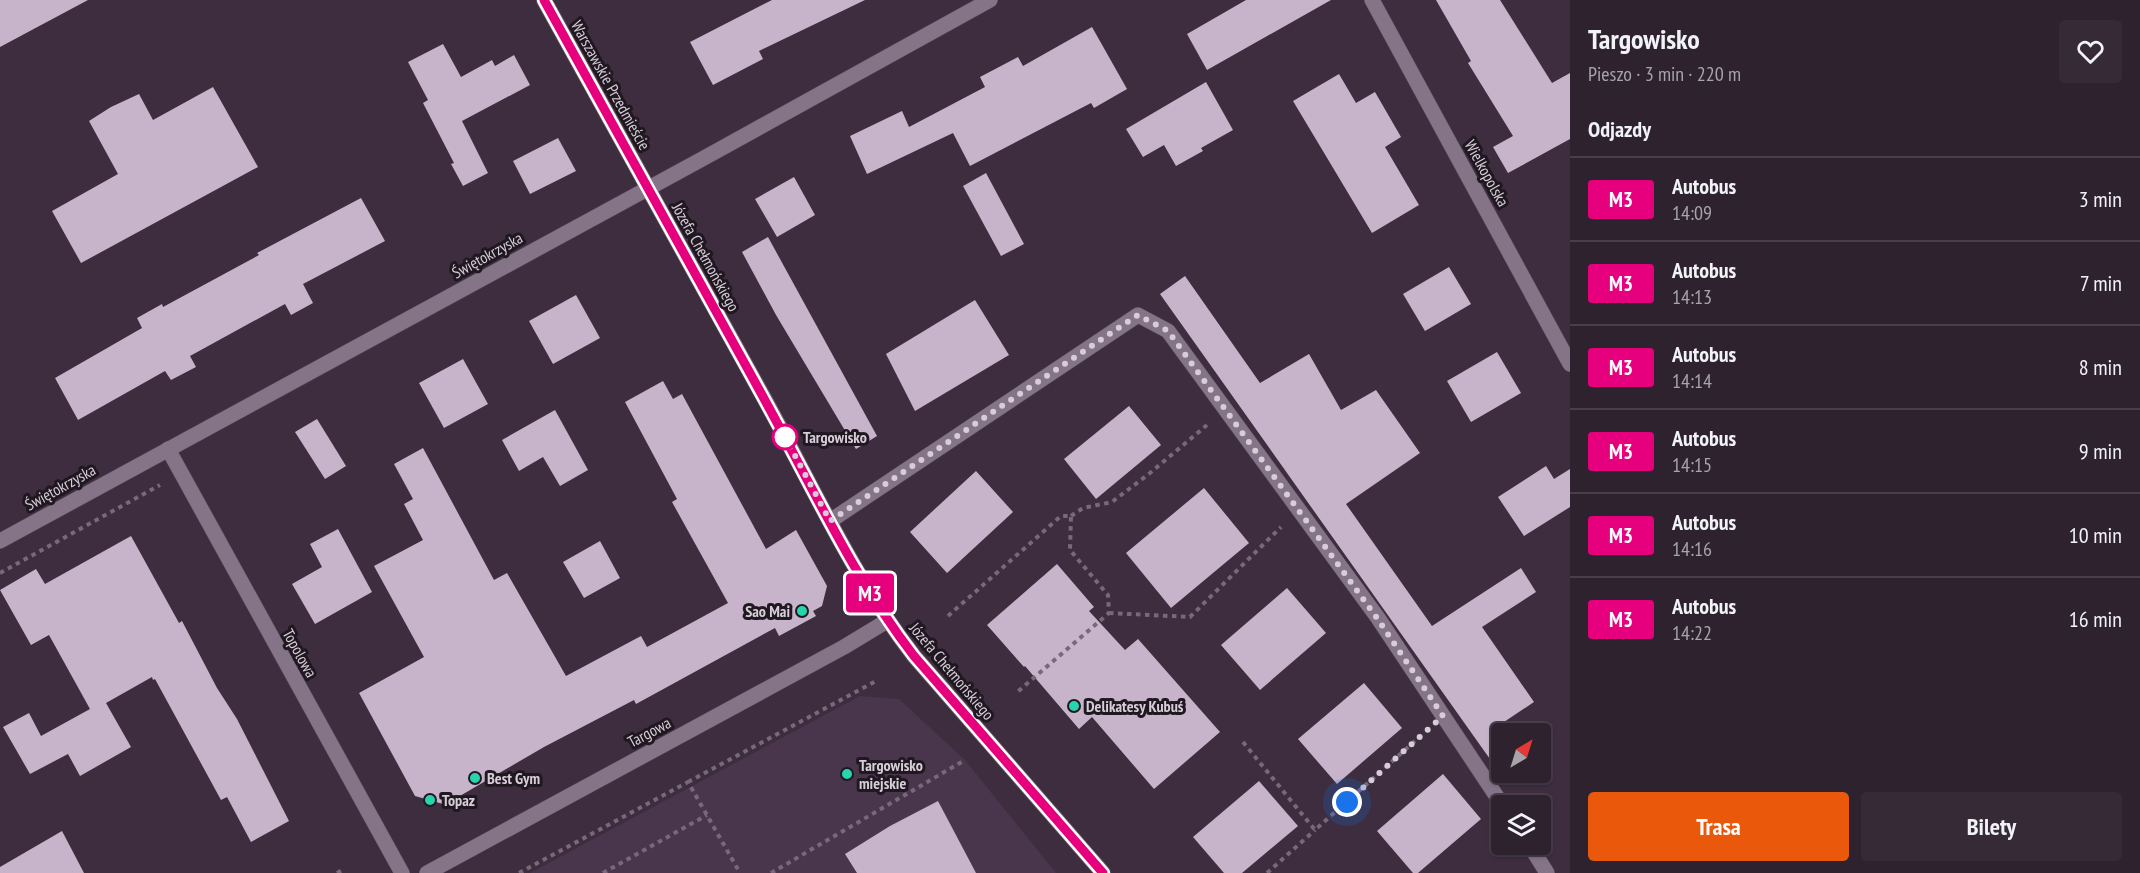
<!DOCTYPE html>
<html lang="pl">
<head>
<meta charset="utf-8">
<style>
	:root { --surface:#2e222f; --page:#362a37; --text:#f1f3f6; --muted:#a7a4aa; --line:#493f4b; --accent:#ea580c }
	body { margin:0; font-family:"PT Sans Narrow",sans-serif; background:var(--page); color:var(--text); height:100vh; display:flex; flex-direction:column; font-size:22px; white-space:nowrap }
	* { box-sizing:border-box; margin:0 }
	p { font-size:20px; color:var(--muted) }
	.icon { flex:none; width:33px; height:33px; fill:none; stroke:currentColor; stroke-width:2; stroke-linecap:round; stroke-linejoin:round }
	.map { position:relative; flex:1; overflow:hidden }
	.side { display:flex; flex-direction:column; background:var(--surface); width:570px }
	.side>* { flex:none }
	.badge { padding:0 12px; border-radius:4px; font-size:21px; line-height:39px }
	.needle { width:39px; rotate:38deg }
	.tools { position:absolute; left:1491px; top:723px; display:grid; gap:12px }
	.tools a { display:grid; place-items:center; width:60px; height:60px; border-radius:6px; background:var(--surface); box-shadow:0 2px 4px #0004,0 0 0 2px var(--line); font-size:30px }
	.you { position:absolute; width:30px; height:30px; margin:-15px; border:4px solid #fff; border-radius:50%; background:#1a73e8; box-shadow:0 0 0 9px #1a73e833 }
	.map>.badge { position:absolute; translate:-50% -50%; box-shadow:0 0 0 3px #fff }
	h2 { padding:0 18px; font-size:22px; line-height:54px }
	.round { display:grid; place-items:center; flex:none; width:63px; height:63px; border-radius:6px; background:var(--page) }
	.head { display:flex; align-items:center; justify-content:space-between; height:102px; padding:0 18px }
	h1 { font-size:28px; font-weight:600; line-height:45px }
	.primary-button { display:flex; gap:12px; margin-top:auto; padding:12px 18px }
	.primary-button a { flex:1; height:69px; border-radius:6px; background:var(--accent); color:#fff; font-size:24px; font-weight:600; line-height:69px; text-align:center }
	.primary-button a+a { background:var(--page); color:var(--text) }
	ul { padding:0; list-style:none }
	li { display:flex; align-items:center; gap:18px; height:84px; padding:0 18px; border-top:2px solid var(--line) }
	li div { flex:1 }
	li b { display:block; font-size:22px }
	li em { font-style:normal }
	li .badge { min-width:66px; font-weight:700; text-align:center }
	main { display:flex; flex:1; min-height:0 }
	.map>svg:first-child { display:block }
</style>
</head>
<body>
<main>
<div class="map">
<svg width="1570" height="873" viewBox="0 0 1570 873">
	<rect width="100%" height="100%" fill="#3d2d3f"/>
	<path fill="#49354c" d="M860 696 899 699 965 760 1056 873H530Z"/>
	<g fill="#c8b4ca">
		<path d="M0 0H88L0 47Z"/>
		<path d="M772 0H865L759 51 763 59 713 85 690 42Z"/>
		<path d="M1246 0H1331L1207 70 1187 34Z"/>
		<path d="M1436 0H1500L1552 83 1570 73V139L1508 173 1493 147 1513 136 1468 63 1471 61Z"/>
		<path d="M1092 27 1127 89 1094 108 1091 103 970 166 953 133 867 174 850 136 902 111 909 127 985 87 980 77 1018 57 1023 66Z"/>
		<path d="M443 44 461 77 492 60 495 66 514 55 530 85 462 121 488 173 463 186 451 164 454 163 423 103 428 100 408 62Z"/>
		<path d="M1339 74 1356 103 1375 92 1401 137 1385 147 1419 205 1372 233 1293 101Z"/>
		<path d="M1206 82 1233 130 1201 148 1203 151 1176 166 1164 145 1143 157 1126 129Z"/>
		<path d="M213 87 258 167 81 263 52 211 118 174 89 121 111 107 139 94 153 120Z"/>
		<path d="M558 138 576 171 530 194 513 161Z"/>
		<path d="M986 173 1024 244 1001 256 963 186Z"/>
		<path d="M794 177 815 215 777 237 755 199Z"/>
		<path d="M361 198 385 241 303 284 313 303 291 315 285 304 190 356 196 367 171 380 165 371 78 420 55 378 142 328 137 318 162 304 163 307 259 255 257 253Z"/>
		<path d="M768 237 877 436 856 449 776 315 742 252Z"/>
		<path d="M1449 267 1471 304 1425 331 1403 294Z"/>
		<path d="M1185 276 1260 383 1309 354 1341 410 1376 390 1420 453 1346 504 1432 626 1521 568 1536 592 1482 627 1534 702 1501 724 1502 776 1160 294Z"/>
		<path d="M576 295 600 338 553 364 529 321Z"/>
		<path d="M975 300 1009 355 915 411 886 354Z"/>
		<path d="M1497 352 1521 393 1471 422 1447 381Z"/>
		<path d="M463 359 488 404 444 428 419 383Z"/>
		<path d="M663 381 673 399 682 394 766 549 796 530 827 586 822 606 813 611 816 616 779 636 775 628 636 704 634 700 544 747 453 800 443 804 415 796 359 693 424 657 374 566 423 540 404 504 413 499 394 464 423 448 494 580 507 573 566 676 641 636 647 647 728 603 672 502 677 499 625 402Z"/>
		<path d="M1129 406 1161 445 1096 499 1064 459Z"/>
		<path d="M555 410 588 470 560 486 543 457 519 471 502 440Z"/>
		<path d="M317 419 346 466 325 479 295 432Z"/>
		<path d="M1546 466 1554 479 1570 469V507L1524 536 1498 497Z"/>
		<path d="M976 471 1013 512 947 573 910 532Z"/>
		<path d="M1204 488 1249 543 1171 608 1126 553Z"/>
		<path d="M338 529 372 592 315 624 292 584 322 567 310 544Z"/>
		<path d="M131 536 179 623 182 621 217 688 237 719 289 821 251 842 227 797 221 800 155 679 153 680 152 677 106 703 131 747 80 776 68 754 30 774 3 727 29 713 41 736 90 709 49 635 31 645 0 590 36 569 45 584Z"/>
		<path d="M600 541 620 578 584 598 563 562Z"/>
		<path d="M1057 564 1094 607 1089 611 1125 650 1138 639 1220 732 1154 789 1092 717 1079 729 1025 666 1024 667 987 625Z"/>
		<path d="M1287 588 1326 633 1260 690 1221 645Z"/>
		<path d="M1364 683 1402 728 1337 784 1298 739Z"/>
		<path d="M1443 774 1481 819 1418 873H1413L1377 831Z"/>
		<path d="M1259 781 1298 826 1242 873H1224L1193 837Z"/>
		<path d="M938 801 976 873H857L845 854 890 826Z"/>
		<path d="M62 831 84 873H0V867Z"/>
	</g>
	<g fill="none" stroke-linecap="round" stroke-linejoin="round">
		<g stroke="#554957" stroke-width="16">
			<g id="minor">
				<path d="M544 0C617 133 691 265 764 398 812 485 853 577 914 656L1103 873"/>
				<path d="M1372 0 1570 364"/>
				<path d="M168 449 402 873"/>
				<path d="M830 521 1138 315 1168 331 1378 618 1503 806"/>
				<path d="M0 541 704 158 990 0"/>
				<path d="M1529 844 1547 873"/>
				<path d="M427 873 844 647 887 621"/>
			</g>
		</g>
		<g stroke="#776979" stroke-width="4" stroke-dasharray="4.5 4.5" stroke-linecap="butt">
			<path d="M1071 516 1083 508 1112 502 1150 473 1207 425"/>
			<path d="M0 573 160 485"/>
			<path d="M1109 613 1190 617 1281 527"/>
			<path d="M948 616 1061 516H1071L1070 550 1108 595 1109 613 1015 694"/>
			<path d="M1243 742 1315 830 1424 733"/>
			<path d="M688 782 878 680"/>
			<path d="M337 873 344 869"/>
			<path d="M519 873 688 782 740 873"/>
			<path d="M603 873 707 815"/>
			<path d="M771 873 965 760"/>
			<path d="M1267 873 1315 830"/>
		</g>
		<use href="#minor" stroke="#857387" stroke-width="15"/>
	</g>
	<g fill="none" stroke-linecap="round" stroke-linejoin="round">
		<g stroke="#fff" stroke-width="14">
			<path id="line" d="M544 0C618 135 694 270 768 406 814 490 855 580 914 656L1103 873"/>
		</g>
		<use href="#line" stroke="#e6007e" stroke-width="9"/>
		<path stroke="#d7cdd9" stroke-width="6" stroke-dasharray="0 10.8" d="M785 437 830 521 1138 315 1168 331 1377 618 1443 716 1347 802"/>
	</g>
	<circle fill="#fff" stroke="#e6007e" stroke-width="3" cx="785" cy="437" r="12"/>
	<g fill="#26d5ae" stroke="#201820" stroke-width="2">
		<circle cx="802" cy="611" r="6"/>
		<circle cx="1074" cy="706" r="6"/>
		<circle cx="847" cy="774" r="6"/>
		<circle cx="475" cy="778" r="6"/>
		<circle cx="430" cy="800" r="6"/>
	</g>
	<g text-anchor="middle" stroke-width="6" stroke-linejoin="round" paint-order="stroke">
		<g font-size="16" fill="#d7cdd9" stroke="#201820">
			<text transform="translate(611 85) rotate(61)" y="6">Warszawskie Przedmieście</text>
			<text transform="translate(1487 173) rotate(61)" y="6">Wielkopolska</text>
			<text transform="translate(487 255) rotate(-29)" y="6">Świętokrzyska</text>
			<text transform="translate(706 257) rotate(61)" y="6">Józefa Chełmońskiego</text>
			<text transform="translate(60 487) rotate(-29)" y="6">Świętokrzyska</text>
			<text transform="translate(300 653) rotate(61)" y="6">Topolowa</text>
			<text transform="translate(952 671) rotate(50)" y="6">Józefa Chełmońskiego</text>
			<text transform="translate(649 732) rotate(-28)" y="6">Targowa</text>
		</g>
		<g font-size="16" font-weight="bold" fill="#d7cdd9" stroke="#201820" text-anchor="start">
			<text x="803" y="443">Targowisko</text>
		</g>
		<g font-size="16" font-weight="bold" fill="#d7cdd9" stroke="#201820" text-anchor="start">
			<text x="790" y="617" text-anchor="end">Sao Mai</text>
			<text x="1086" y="712">Delikatesy Kubuś</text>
			<text x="859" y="771">Targowisko<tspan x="859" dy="18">miejskie</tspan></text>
			<text x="487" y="784">Best Gym</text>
			<text x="442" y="806">Topaz</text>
		</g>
	</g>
</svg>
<div class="tools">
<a><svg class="needle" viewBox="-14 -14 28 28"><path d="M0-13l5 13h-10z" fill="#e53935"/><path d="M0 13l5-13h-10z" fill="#a7a4aa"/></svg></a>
<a><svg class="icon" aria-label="layers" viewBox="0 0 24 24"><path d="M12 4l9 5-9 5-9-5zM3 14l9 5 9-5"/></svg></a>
</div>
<div class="you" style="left:1347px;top:802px"></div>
<b class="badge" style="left:870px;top:593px;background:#e6007e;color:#fff">M3</b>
</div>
<section class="side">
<div class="head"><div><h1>Targowisko</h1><p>Pieszo · 3 min · 220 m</p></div><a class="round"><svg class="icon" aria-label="heart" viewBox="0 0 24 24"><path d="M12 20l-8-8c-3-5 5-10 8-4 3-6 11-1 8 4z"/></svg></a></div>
<h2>Odjazdy</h2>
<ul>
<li><span class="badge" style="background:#e6007e;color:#fff">M3</span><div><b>Autobus</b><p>14:09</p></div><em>3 min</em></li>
<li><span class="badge" style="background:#e6007e;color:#fff">M3</span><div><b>Autobus</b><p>14:13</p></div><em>7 min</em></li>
<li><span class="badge" style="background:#e6007e;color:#fff">M3</span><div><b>Autobus</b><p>14:14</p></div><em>8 min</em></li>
<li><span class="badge" style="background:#e6007e;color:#fff">M3</span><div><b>Autobus</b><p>14:15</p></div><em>9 min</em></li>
<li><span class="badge" style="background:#e6007e;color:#fff">M3</span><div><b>Autobus</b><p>14:16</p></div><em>10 min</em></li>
<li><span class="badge" style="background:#e6007e;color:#fff">M3</span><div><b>Autobus</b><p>14:22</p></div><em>16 min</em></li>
</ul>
<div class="primary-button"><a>Trasa</a><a>Bilety</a></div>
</section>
</main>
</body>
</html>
